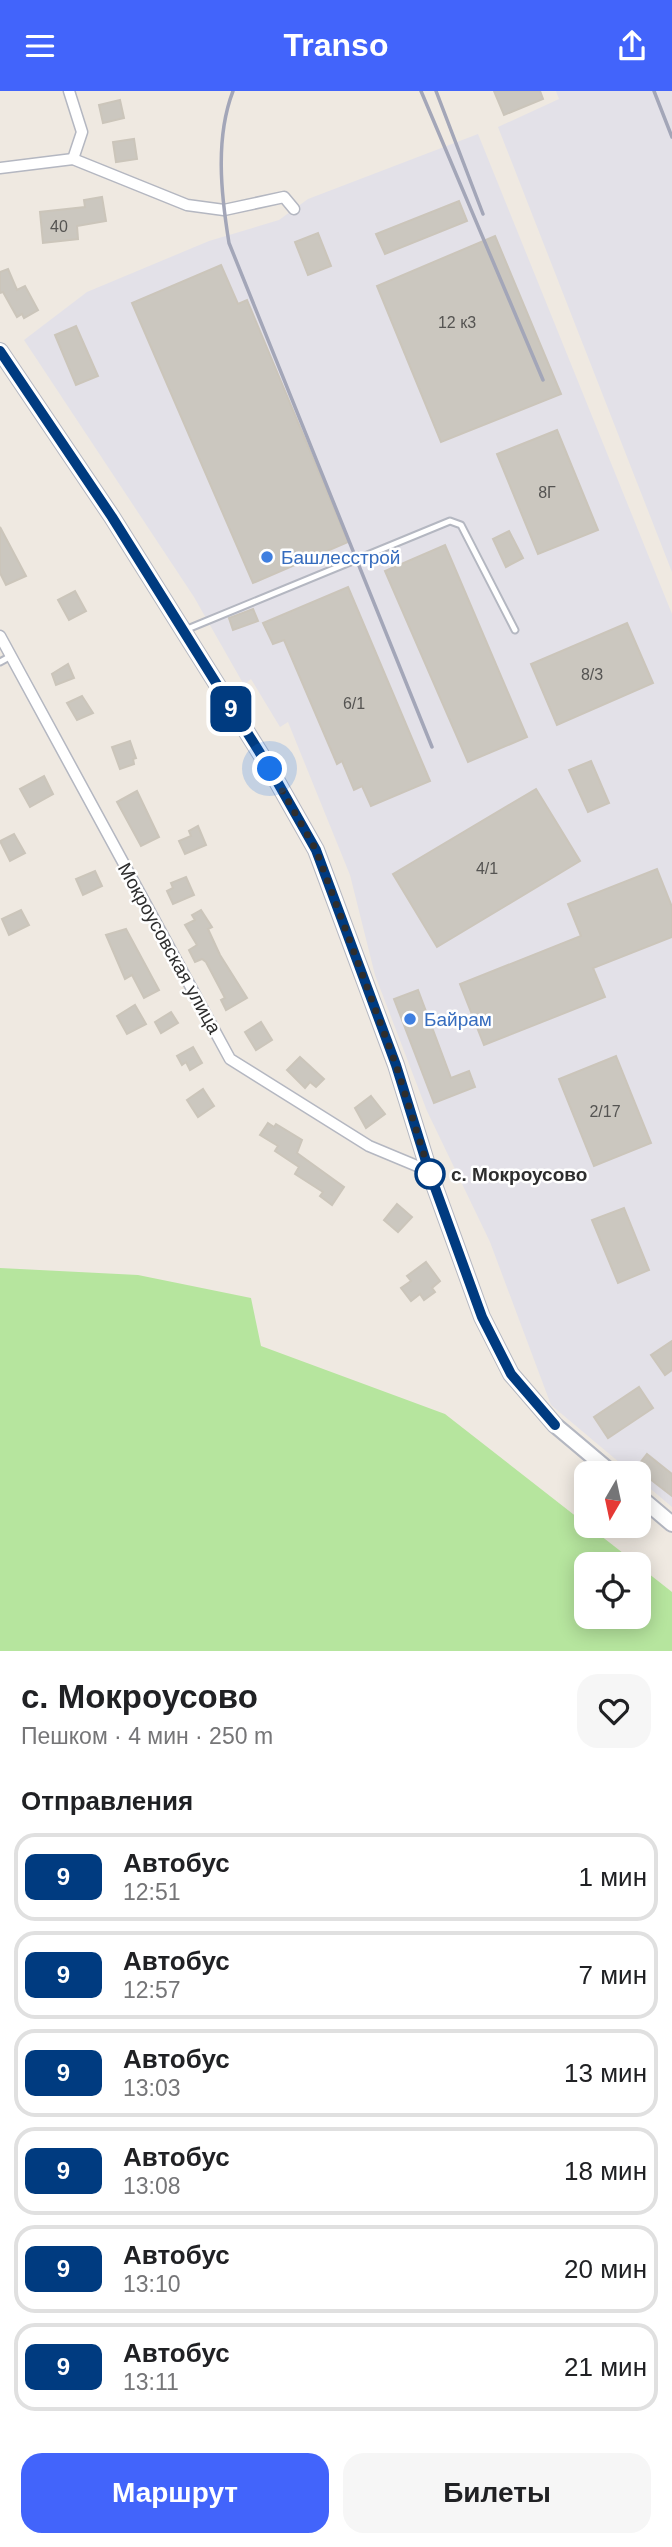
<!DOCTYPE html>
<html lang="ru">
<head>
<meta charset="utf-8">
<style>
	:root { --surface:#fff; --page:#f6f6f6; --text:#202124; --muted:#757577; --line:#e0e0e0; --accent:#4264fb }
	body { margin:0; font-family:Arial,sans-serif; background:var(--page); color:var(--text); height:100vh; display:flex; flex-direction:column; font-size:26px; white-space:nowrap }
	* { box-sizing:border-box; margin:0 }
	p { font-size:23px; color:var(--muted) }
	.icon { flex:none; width:38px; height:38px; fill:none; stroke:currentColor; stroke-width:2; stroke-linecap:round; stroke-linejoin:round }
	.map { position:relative; height:1560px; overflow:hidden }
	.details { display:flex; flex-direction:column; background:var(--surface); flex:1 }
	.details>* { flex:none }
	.badge { padding:0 14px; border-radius:10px; font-size:24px; line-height:46px }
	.needle { width:46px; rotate:189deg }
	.tools { position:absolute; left:574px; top:1370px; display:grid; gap:14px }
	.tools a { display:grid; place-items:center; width:77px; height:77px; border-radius:14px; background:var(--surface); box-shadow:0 4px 18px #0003; font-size:35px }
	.you { position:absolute; width:35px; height:35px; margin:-18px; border:5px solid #fff; border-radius:50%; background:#1a73e8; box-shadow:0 0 0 10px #1a73e833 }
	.map>.badge { position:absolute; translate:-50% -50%; box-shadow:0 0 0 4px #fff }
	h2 { padding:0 21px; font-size:26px; line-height:63px }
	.round { display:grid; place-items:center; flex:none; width:74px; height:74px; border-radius:21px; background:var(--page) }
	.head { display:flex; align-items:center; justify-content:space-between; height:119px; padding:0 21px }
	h1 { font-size:33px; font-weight:700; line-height:52px }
	.action { display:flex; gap:14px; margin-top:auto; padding:14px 21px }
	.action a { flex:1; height:80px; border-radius:21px; background:var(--accent); color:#fff; font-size:28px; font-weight:700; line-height:80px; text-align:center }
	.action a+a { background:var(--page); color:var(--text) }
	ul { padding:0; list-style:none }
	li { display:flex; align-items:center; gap:21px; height:88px; margin:0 14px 10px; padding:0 7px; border:4px solid var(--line); border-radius:21px }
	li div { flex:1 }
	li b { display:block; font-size:26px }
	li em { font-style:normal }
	li .badge { min-width:77px; font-weight:700; text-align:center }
	header { display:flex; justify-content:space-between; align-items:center; height:91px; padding:0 21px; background:var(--accent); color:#fff; font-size:32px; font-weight:700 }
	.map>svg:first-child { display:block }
</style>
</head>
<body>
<header><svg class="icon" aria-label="menu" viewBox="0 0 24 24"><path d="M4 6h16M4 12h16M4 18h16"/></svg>Transo<svg class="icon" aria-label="share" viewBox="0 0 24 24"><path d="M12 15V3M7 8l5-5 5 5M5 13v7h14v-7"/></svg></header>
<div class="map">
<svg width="672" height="1560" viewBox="0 0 672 1560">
	<rect width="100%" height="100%" fill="#efe9e1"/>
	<g fill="#e3e1e8">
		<path d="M556 0H672V481L498 36 559 8Z"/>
		<path d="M478 43 672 523V1416L639 1388V1382H632L551 1314 490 1151 427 1020 375 884 350 784 288 631 280 636 251 588 244 594 194 506 24 249 87 201 209 150 279 129 308 108Z"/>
	</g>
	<path fill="#b6e59e" d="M0 1177 138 1184 251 1207 261 1255 445 1323 637 1473 586 1474V1526H639V1475L672 1501V1560H0Z"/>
	<g fill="#cbc7bf" stroke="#cbc5ba" stroke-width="2">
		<path d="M494 0H540L543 8 504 24Z"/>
		<path d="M120 9 124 27 103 32 99 14Z"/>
		<path d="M134 48 137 68 116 71 113 51Z"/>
		<path d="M102 106 106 130 77 135 78 148 43 152 40 121 85 116 84 109Z"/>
		<path d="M459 110 467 130 385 163 376 143Z"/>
		<path d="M318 142 331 175 308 184 295 151Z"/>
		<path d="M495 145 561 303 441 351 377 195Z"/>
		<path d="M221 174 238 213 247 209 348 451 253 492 132 212Z"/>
		<path d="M8 178 17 199 25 195 38 219 24 227 22 223 17 226 3 201 0 202V181Z"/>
		<path d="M76 235 98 285 76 294 55 244Z"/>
		<path d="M557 339 598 439 538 463 497 363Z"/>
		<path d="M0 436 26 485 6 494 0 482Z"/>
		<path d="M509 440 523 467 506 476 493 448Z"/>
		<path d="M445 454 527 646 468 671 385 480Z"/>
		<path d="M348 496 430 690 371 715 362 695 354 699 342 670 337 673 284 549 273 553 263 532Z"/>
		<path d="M75 500 86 520 69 529 58 509Z"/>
		<path d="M253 518 258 530 233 539 229 527Z"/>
		<path d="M627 532 653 592 557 634 531 573Z"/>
		<path d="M68 573 74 587 56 594 52 583Z"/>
		<path d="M82 605 93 622 77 629 67 612Z"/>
		<path d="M130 650 136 667 133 668 134 673 120 678 112 656Z"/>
		<path d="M591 670 609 712 588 721 569 679Z"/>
		<path d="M44 685 53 703 30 716 20 698Z"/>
		<path d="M536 698 580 770 437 856 393 783Z"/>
		<path d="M137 700 159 746 141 755 117 711Z"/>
		<path d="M198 735 206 754 185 763 179 750 191 745 189 740Z"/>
		<path d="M14 743 25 762 10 770 0 750Z"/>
		<path d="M657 778 672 816V846L593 877 605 906 484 954 460 893 581 845 568 813Z"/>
		<path d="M95 780 102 795 83 804 76 788Z"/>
		<path d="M186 786 194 804 173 813 167 800 173 797 171 792Z"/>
		<path d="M21 819 29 834 9 844 2 828Z"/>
		<path d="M201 819 212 836 208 838 220 864 247 907 226 919 221 909 225 907 206 871 202 868 195 871 189 859 197 854 185 834 195 829 192 824Z"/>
		<path d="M126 838 159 899 144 907 132 884 125 888 106 844Z"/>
		<path d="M418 899 451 987 469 980 475 996 434 1012 394 908Z"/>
		<path d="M135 914 146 933 127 943 117 925Z"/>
		<path d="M171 921 178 932 161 942 155 931Z"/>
		<path d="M261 931 272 949 256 959 245 941Z"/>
		<path d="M193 956 202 972 190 979 186 971 182 974 177 965Z"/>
		<path d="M616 965 651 1052 594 1075 559 988Z"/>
		<path d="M300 966 324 988 316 996 310 991 305 997 287 979Z"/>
		<path d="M203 998 214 1015 198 1026 187 1009Z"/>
		<path d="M371 1005 385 1023 366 1037 355 1017Z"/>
		<path d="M268 1032 274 1036 276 1033 302 1049 297 1062 344 1096 332 1114 320 1105 323 1101 295 1083 299 1076 275 1060 278 1055 260 1044Z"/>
		<path d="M397 1113 412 1126 398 1141 384 1129Z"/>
		<path d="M624 1117 649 1179 618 1192 592 1129Z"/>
		<path d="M426 1171 440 1190 432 1197 435 1201 424 1209 420 1203 411 1210 401 1197 411 1190 407 1185Z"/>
		<path d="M672 1250V1279L665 1284 651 1264Z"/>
		<path d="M639 1296 653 1317 608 1347 594 1326Z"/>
		<path d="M647 1363 672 1383V1405L636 1377Z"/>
	</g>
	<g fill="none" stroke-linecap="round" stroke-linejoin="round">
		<g stroke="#b4b7c1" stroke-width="9">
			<g id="service">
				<path d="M185 539 450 430 461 434 515 539"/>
				<path d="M0 571 11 565"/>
			</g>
		</g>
		<g stroke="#b4b7c1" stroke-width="13">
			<g id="minor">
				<path d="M69 0 82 41 73 68"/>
				<path d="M0 77 73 68 187 114 224 119 284 106 294 118"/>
				<path d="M0 545 230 968 369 1055 429 1080"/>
			</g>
		</g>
		<g stroke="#b4b7c1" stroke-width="18">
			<g id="secondary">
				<path d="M0 260 112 426 270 678 316 759 396 974 429 1080 482 1226 511 1283 555 1334 612 1382"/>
				<path d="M639 1405 672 1433"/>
			</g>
		</g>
		<use href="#service" stroke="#fff" stroke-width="5"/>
		<use href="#minor" stroke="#fff" stroke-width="10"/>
		<use href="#secondary" stroke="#fff" stroke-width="14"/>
		<g stroke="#a3a6b8" stroke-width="3.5">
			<path d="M233 0C215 47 221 103 229 152L432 656"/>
			<path d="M421 0 543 289"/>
			<path d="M436 0 483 123"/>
			<path d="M654 0 672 46"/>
		</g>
	</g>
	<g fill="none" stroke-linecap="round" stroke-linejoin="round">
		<g stroke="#fff" stroke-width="16">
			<path id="line" d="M0 260 112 426 270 678 316 759 396 974 429 1080 482 1226 511 1283 555 1334"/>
		</g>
		<use href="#line" stroke="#003b80" stroke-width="10"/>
		<path stroke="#2e2e2e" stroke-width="7" stroke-dasharray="0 12.6" d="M270 678 316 759 396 974 430 1083"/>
	</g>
	<g fill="#3f7fe0" stroke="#fff" stroke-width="2.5">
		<circle cx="267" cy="466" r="7"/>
		<circle cx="410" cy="928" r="7"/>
	</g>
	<circle fill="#fff" stroke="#003b80" stroke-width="3.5" cx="430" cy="1083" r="14"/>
	<g text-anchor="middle" stroke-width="5" stroke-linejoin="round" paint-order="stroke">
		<g font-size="16" fill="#555452">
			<text x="59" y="141">40</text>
			<text x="457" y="237">12 к3</text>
			<text x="547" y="407">8Г</text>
			<text x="592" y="589">8/3</text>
			<text x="354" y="618">6/1</text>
			<text x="487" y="783">4/1</text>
			<text x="605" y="1026">2/17</text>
		</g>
		<g font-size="19" fill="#366cbe" stroke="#fff" text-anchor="start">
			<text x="281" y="473">Башлесстрой</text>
			<text x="424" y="935">Байрам</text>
		</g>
		<g font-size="19" fill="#2e2e2e" stroke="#fff">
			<text transform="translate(170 857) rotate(61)" y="7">Мокроусовская улица</text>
		</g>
		<g font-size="19" font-weight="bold" fill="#2e2e2e" stroke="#fff" text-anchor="start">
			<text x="451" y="1090">с. Мокроусово</text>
		</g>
	</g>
</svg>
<div class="tools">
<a><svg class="needle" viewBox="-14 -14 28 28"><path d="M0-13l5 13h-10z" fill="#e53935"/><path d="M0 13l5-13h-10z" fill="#757577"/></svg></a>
<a><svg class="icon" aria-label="locate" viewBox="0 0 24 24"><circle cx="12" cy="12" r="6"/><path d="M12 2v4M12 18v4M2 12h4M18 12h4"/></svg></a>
</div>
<div class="you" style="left:270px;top:678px"></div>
<b class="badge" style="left:231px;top:618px;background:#003b80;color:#fff">9</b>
</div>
<section class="details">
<div class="head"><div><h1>с. Мокроусово</h1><p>Пешком · 4 мин · 250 m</p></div><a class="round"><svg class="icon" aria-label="heart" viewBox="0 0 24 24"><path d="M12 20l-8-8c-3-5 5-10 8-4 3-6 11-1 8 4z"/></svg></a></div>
<h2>Отправления</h2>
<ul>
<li><span class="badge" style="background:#003b80;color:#fff">9</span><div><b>Автобус</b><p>12:51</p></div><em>1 мин</em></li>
<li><span class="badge" style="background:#003b80;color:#fff">9</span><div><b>Автобус</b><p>12:57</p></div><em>7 мин</em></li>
<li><span class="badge" style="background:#003b80;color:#fff">9</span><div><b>Автобус</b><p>13:03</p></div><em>13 мин</em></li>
<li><span class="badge" style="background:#003b80;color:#fff">9</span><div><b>Автобус</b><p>13:08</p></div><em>18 мин</em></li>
<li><span class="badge" style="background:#003b80;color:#fff">9</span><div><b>Автобус</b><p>13:10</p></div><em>20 мин</em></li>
<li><span class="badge" style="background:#003b80;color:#fff">9</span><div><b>Автобус</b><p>13:11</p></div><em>21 мин</em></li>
</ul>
<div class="action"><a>Маршрут</a><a>Билеты</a></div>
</section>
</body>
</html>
